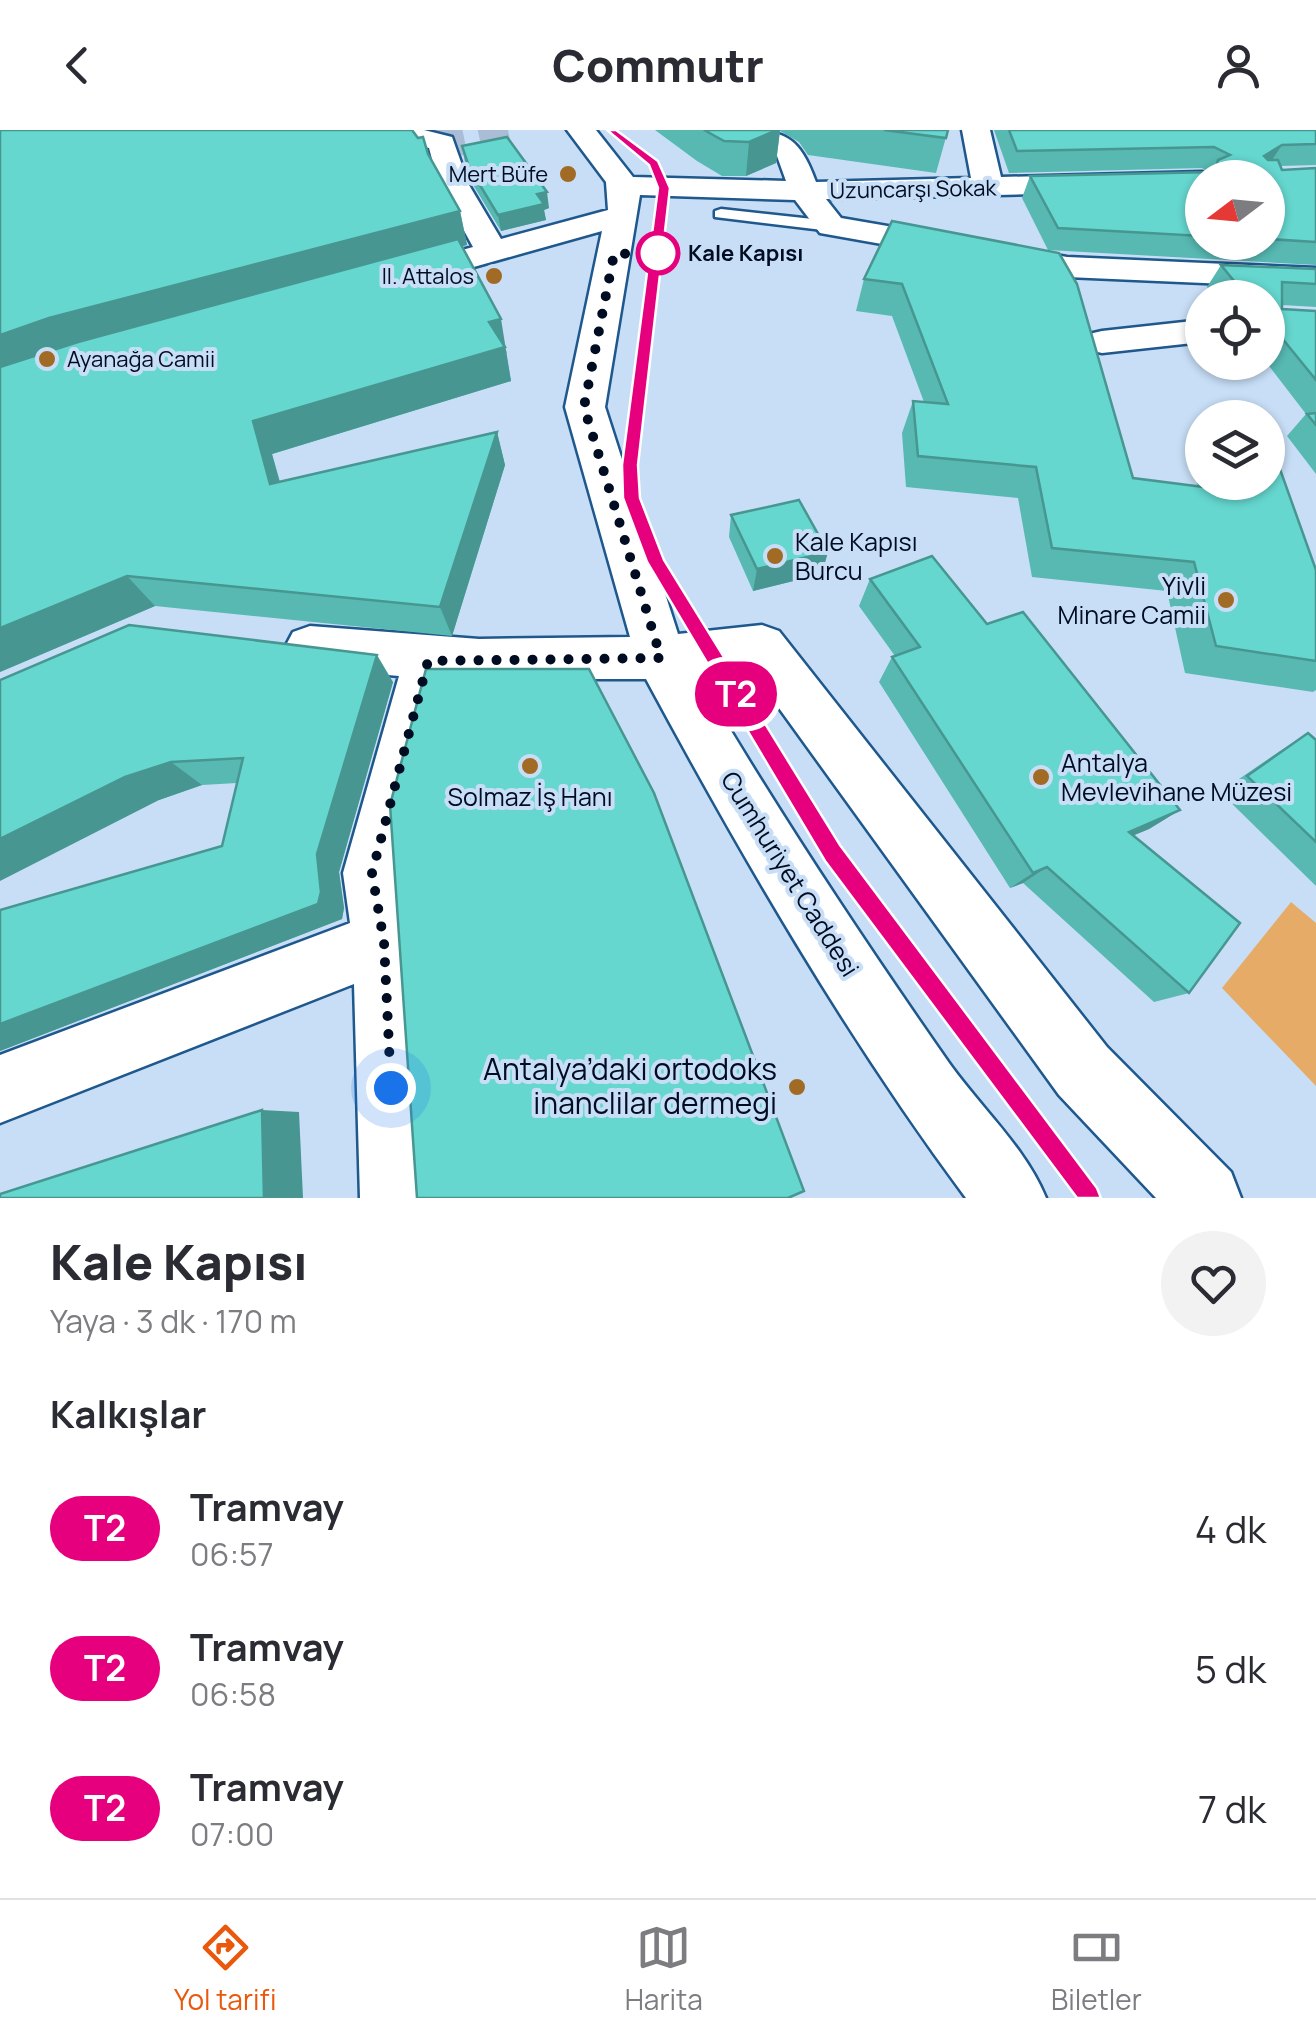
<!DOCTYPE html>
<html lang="tr">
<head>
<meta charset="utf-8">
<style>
	:root { --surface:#fff; --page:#f2f2f3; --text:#2b2b33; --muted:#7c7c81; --line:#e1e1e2; --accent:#ea580c }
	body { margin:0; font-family:Manrope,sans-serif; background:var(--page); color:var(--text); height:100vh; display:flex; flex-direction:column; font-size:38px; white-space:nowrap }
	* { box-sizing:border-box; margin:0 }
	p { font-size:32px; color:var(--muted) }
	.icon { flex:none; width:55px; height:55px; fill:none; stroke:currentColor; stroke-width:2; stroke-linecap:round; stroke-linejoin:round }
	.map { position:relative; height:1068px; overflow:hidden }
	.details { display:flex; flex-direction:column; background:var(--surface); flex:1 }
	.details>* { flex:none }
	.badge { padding:0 20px; border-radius:32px; font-size:35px; line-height:65px }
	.needle { width:65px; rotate:254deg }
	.buttons { position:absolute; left:1185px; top:30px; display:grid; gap:20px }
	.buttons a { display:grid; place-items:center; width:100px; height:100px; border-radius:50%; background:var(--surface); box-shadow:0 2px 8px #0004; font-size:50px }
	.you { position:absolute; width:50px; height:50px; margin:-25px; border:8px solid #fff; border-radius:50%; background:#1a73e8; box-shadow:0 0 0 15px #1a73e833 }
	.map>.badge { position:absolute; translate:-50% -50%; box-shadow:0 0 0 5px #fff }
	h2 { padding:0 50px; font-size:38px; line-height:90px }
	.round { display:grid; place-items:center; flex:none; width:105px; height:105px; border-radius:52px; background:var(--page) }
	.head { display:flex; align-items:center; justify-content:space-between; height:170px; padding:0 50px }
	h1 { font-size:48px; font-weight:800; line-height:75px }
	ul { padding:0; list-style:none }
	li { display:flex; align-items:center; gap:30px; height:140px; padding:0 50px }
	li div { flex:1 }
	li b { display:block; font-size:38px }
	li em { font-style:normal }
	li .badge { min-width:110px; font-weight:700; text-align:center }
	header { display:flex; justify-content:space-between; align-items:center; height:130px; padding:0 50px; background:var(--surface); font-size:45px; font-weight:800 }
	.tabs { display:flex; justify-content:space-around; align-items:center; height:140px; border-top:2px solid var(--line); background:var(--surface); font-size:28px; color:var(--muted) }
	.tabs a { display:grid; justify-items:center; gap:5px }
	.tabs .selected { color:var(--accent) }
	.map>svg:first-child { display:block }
</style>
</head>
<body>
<header><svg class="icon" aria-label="back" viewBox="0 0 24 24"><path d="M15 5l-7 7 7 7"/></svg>Commutr<svg class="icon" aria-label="person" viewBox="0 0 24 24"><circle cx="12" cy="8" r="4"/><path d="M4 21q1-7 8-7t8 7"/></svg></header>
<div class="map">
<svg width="1316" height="1068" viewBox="0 0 1316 1068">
	<rect width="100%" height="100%" fill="#c7def6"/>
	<path fill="#e6ab67" d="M1291 772 1316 793V956L1222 858Z"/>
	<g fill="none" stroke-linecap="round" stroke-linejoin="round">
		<path stroke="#a9bed6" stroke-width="31" stroke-dasharray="31 15" stroke-linecap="butt" d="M389 25 508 0"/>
		<g stroke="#1e588c" stroke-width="5">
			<path id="lane" d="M721 79 831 91 839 96 831 101 715 87V81Z"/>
		</g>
		<g stroke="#1e588c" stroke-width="5">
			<g id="street">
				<path d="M369 0H424L452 7 469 55 501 109 608 80 606 52 567 0H596L633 47 786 51 777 26 737 0C786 0 799 6 816 52L971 48 962 0H990L1001 47 1202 42 1214 48H1202V60L826 69 841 88 1067 127 1316 138V158L1067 147 820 103 795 70 640 65 605 277 678 504 762 495 779 501 1107 917 1231 1042 1241 1068H1156L1059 965 750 538 697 544C775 677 861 807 949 933 981 978 1025 1017 1046 1068H966C845 905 742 727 646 549H449L401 743 415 811 432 1068H360L354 854 0 993V925L350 793 343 743 399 546 310 538 293 532 285 517 293 502 310 496 479 509 630 507 565 277 602 101 417 153H393L388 146 393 139 473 117 439 55 429 18 406 12 354 15 350 9 354 3Z"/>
				<path d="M1202 190V212L1102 223 1089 220 1084 212 1089 204 1102 201Z"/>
			</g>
		</g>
		<use href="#lane" fill="#fff" fill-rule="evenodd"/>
		<use href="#street" fill="#fff" fill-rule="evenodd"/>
		<path stroke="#516278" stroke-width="2.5" d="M612 0 653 34 664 58 630 335 631 368 656 432 818 699"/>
		<path stroke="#516278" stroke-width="4" d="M816 697 1087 1068"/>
	</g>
	<g fill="#57b9b2" fill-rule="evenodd">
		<path d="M655 0H948L936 43 808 25 799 12 780 1 776 33 746 46H722L697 31Z"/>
		<path d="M994 0H1316V35L1281 36 1282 40 1316 38V135L1048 120 1022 68 1030 46 1208 42 1202 38 1009 43ZM1202 48H1268V112H1202Z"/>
		<path d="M462 16 549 78 544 80 546 90 501 101 472 53 465 33Z"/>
		<path d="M428 24 460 81 467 115 461 116 507 223H506L511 251 272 324 280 352 497 302 505 335 452 506 155 476 0 542Z"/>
		<path d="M892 91 1133 348 1198 356 1193 338 1202 326V352H1268L1316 440V560L1313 562 1185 543 1167 461 1032 447 1018 368 906 357 902 303 913 271 924 272 892 186 856 181 864 149Z"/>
		<path d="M1221 135 1316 139V177L1282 175V179L1316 181V344L1287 306 1306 284 1266 232H1268V168H1215L1207 157Z"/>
		<path d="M731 385 822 444 753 461 729 407Z"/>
		<path d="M870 449 987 494 1180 680 1149 699 1134 705 1189 863 1154 872 1023 753 1010 758 879 552 892 527 895 526 859 476Z"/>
		<path d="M0 550 393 552 339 742 344 778 342 789 0 921V780L222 716 237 653 202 655 159 670Z"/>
		<path d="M1308 603 1316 610V756L1220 662 1280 621Z"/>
	</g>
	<g fill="#479691">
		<path d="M777 0H780L776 33 746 46 749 12Z"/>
		<path d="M1282 15 1268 36 1264 26Z"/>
		<path d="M547 62 549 78 544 80 546 90 501 101 498 85 537 64Z"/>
		<path d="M460 81 467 115 75 222 0 250V205L49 188Z"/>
		<path d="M501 189 511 251 272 324 289 386 270 354 253 291 489 192Z"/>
		<path d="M497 302 505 335 452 506 440 477Z"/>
		<path d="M828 422 822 444 753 461 757 439Z"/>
		<path d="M127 446 155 476 0 542V498Z"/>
		<path d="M377 525 393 552 339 742 344 778 342 789 0 921V894L317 724Z"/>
		<path d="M171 632 202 655 159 670 0 751V709L125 647Z"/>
		<path d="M1180 680 1149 699 1101 719 1129 702Z"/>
		<path d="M1047 737 1023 753 1010 758 1033 743Z"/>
		<path d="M262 980 299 982 303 1068H264Z"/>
	</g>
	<g fill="#65d7cf" stroke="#479691" stroke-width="2.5">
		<path d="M0 0H412L418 8 423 7 428 24 460 81 49 188 0 205Z"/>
		<path d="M704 0H777L749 12 724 11Z"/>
		<path d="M884 0H948L946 8Z"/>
		<path d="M1009 0H1316V14L1282 15 1264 26 1268 30H1278L1282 40 1316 38V112L1268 109V48H1202V106L1058 98 1030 46 1215 42 1218 30 1230 25 1214 17 1017 21Z"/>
		<path d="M507 7 547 62 537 64 544 74 498 85 469 37 462 16Z"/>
		<path d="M892 91 1059 123 1077 154 1133 348 1235 361 1232 352H1268V314H1271L1316 440V531L1216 516 1194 432 1052 418 1036 337 918 326 913 271 948 274 902 154 864 149Z"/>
		<path d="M458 109 501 189 489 192 505 217 253 291 270 354 497 302 440 477 127 446 0 498V237L78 212Z"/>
		<path d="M1221 135 1316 139V154L1282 152V179L1316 181V250L1268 191V168H1248Z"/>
		<path d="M1316 283V295L1307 284Z"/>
		<path d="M799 370 828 422 757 439 731 385Z"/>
		<path d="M932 426 987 494 1023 482 1180 680 1129 702 1240 793 1189 863 1047 737 1033 743 892 527 920 517 870 449Z"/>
		<path d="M129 495 377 525 317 724 321 762 318 774 0 894V780L222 716 243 628 171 632 125 647 0 709V550Z"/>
		<path d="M426 539H589L654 663 804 1061 788 1068H417L390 675Z"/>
		<path d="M1308 603 1316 610V712L1247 646Z"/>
		<path d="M262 980 264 1068H0V1064Z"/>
	</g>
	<path fill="#e6007e" stroke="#fff" stroke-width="2.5" d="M607 0H616L658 31 670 58 638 335 640 368 664 430 840 715 1097 1058 1101 1068H1077L825 731 647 432 623 368 622 335 658 58 649 35Z"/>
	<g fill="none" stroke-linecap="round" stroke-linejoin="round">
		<path stroke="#000c21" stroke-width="10" stroke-dasharray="0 18" d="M391 958 384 812 372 743 428 531 661 528 584 277 614 124 658 123"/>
	</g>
	<g fill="#a16b25" stroke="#c7def6" stroke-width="4">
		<circle cx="568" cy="44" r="10"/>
		<circle cx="494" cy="146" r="10"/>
		<circle cx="47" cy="229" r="10"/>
		<circle cx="775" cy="426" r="10"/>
		<circle cx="1226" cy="470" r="10"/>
		<circle cx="530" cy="636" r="10"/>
		<circle cx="1041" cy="647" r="10"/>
		<circle cx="797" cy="957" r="10"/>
	</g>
	<circle fill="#fff" stroke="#e6007e" stroke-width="5" cx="658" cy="123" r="20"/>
	<g text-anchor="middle" stroke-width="8" stroke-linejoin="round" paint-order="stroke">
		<g font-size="22" fill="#000c21" stroke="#c7def6" text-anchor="end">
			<text x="548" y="52">Mert Büfe</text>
			<text x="474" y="154">II. Attalos</text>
			<text x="67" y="237" text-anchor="start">Ayanağa Camii</text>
		</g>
		<g font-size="22" fill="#000c21" stroke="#c7def6">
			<text transform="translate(913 59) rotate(-1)" y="8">Uzuncarşı Sokak</text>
		</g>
		<g font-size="22" font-weight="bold" fill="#000c21" stroke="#c7def6" text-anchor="start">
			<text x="688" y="131">Kale Kapısı</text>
		</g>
		<g font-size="25" fill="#000c21" stroke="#c7def6" text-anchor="start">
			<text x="795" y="421">Kale Kapısı<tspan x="795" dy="29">Burcu</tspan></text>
			<text x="1206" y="465" text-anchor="end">Yivli<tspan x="1206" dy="29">Minare Camii</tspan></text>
			<text x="1061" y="642">Antalya<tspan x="1061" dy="29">Mevlevihane Müzesi</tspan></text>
			<text x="530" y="676" text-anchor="middle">Solmaz İş Hanı</text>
		</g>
		<g font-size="25" fill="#000c21" stroke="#c7def6">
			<text transform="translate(790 744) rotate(58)" y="9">Cumhuriyet Caddesi</text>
		</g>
		<g font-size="30" fill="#000c21" stroke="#c7def6" text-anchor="end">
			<text x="777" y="950">Antalya’daki ortodoks<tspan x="777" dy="34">inanclilar dermegi</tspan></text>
		</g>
	</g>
</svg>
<div class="buttons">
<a><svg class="needle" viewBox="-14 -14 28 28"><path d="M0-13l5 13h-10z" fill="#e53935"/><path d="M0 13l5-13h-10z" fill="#7c7c81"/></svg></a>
<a><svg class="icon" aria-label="locate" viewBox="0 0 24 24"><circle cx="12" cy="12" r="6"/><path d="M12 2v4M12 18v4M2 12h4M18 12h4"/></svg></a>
<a><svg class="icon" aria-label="layers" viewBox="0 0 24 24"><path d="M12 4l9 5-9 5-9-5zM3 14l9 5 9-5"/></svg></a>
</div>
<div class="you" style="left:391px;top:958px"></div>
<b class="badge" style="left:736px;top:564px;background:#e6007e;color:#fff">T2</b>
</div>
<section class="details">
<div class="head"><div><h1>Kale Kapısı</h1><p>Yaya · 3 dk · 170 m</p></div><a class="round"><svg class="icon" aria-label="heart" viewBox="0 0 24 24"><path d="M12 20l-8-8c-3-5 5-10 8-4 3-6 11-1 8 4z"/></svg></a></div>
<h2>Kalkışlar</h2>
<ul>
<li><span class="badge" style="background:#e6007e;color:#fff">T2</span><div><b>Tramvay</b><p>06:57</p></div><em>4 dk</em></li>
<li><span class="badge" style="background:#e6007e;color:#fff">T2</span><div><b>Tramvay</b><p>06:58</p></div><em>5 dk</em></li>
<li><span class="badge" style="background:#e6007e;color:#fff">T2</span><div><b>Tramvay</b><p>07:00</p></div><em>7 dk</em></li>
</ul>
</section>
<nav class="tabs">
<a class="selected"><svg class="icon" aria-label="directions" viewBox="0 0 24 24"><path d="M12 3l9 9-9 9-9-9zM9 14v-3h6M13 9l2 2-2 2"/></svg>Yol tarifi</a>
<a><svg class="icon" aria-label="map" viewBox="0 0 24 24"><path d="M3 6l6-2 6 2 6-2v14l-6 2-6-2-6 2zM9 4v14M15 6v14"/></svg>Harita</a>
<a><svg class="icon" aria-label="tickets" viewBox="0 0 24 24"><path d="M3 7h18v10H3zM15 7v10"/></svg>Biletler</a>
</nav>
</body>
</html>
